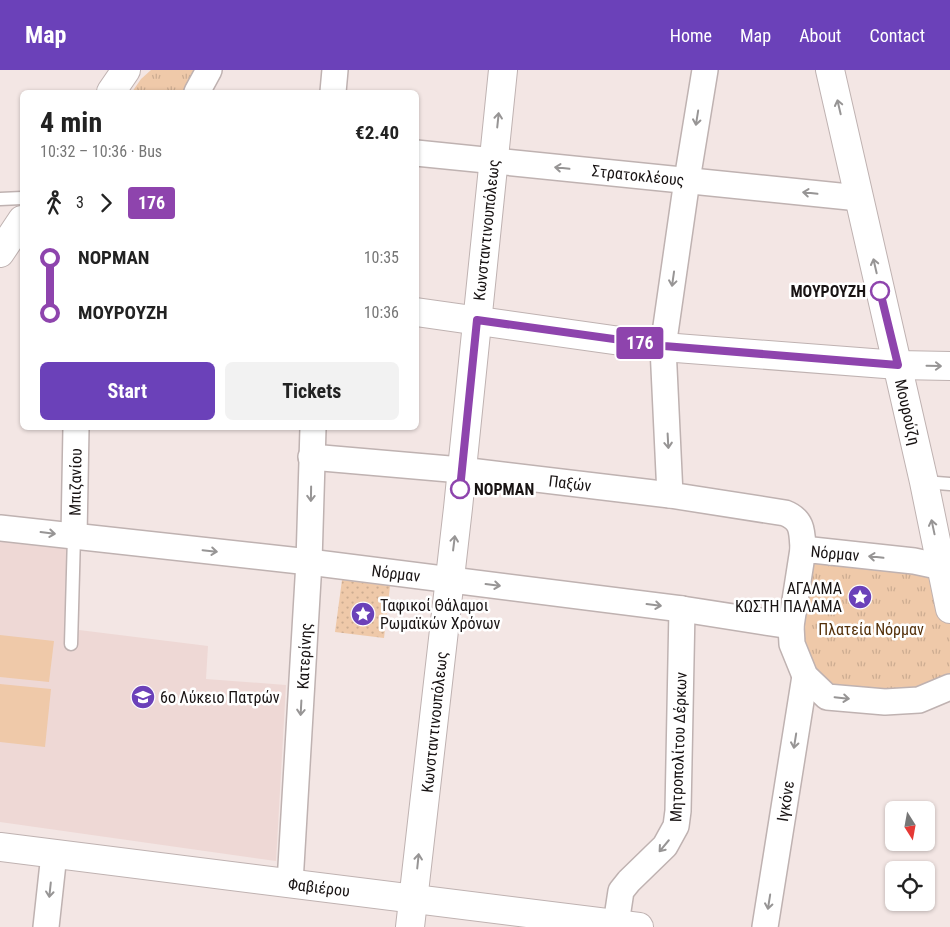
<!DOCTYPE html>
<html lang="en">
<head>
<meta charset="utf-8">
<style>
	:root { --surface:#fff; --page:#f2f2f2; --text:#222; --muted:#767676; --accent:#6b41b9 }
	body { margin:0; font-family:"Roboto Condensed",sans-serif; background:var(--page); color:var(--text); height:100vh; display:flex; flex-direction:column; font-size:19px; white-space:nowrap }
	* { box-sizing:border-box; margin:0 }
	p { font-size:16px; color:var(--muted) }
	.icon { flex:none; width:28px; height:28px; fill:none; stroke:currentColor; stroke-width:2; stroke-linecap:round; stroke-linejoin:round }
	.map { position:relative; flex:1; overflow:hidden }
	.side { position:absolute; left:20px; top:20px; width:399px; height:340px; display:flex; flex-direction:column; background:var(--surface); border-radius:8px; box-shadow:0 1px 4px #0004 }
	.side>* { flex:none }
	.badge { padding:0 10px; border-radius:4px; font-size:18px; line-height:32px }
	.needle { width:32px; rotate:169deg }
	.tools { position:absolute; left:885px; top:731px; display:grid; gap:10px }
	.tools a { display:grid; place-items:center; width:50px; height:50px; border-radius:8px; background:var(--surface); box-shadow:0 1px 4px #0004; font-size:25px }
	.map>.badge { position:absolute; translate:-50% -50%; box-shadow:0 0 0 2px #fff }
	.legs { display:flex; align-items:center; gap:8px; height:55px; padding:0 20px; font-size:16px }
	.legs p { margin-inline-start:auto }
	.summary { display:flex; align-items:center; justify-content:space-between; height:85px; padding:0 20px }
	h1 { font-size:28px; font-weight:700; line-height:38px }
	.cta { display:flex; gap:10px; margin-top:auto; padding:10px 20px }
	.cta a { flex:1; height:58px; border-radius:8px; background:var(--accent); color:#fff; font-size:20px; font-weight:700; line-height:58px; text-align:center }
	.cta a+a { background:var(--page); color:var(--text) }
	ul { padding:0 20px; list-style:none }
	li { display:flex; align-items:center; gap:18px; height:55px; font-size:19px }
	li i { display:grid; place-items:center; width:8px; height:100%; margin:0 6px; background:currentColor }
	li i::after { content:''; width:12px; height:12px; margin:-6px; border:4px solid; border-radius:50%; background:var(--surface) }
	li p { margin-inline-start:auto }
	li:first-child i { background:linear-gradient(#0000 50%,currentColor 0) }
	li:last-child i { background:linear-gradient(currentColor 50%,#0000 0) }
	header { display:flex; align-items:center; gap:30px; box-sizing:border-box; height:70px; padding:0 25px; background:var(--accent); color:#fff }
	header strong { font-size:24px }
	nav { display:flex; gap:28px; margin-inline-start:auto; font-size:18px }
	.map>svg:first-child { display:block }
</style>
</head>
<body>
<header>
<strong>Map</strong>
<nav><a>Home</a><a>Map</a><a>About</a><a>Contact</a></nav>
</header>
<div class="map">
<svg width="950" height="857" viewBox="0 0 950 857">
	<defs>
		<pattern id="grass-dots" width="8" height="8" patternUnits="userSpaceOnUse" patternTransform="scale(1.25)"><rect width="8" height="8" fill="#efc9a9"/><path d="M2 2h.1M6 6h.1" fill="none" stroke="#ccac91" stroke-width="1.8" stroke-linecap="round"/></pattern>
		<pattern id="park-tufts" width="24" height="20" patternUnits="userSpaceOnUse" patternTransform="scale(1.25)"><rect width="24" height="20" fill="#efc9a9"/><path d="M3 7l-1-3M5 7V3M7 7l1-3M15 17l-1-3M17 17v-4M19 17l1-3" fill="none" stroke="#ccac91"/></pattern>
	</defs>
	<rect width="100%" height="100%" fill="#f3e6e4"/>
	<path fill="#eed8d5" d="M0 465 81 474 79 560 208 576 206 609 286 615 276 791 0 752Z"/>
	<path fill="url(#grass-dots)" d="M342 510 390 516 384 568 335 562Z"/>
	<g fill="url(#park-tufts)">
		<path d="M151 0H200L188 22H132L141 9Z"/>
		<path d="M803 479 942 497 950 539V617L827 627 791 556Z"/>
	</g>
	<g fill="#efc9a9">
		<path d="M0 565 54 571 49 612 0 607Z"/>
		<path d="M0 614 51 619 45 677 0 672Z"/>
	</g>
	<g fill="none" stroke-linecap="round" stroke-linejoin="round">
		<g stroke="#bfb2b1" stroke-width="15">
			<g id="lane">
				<path d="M0 129 22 128"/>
				<path d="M924 412 950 414"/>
				<path d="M71 574 74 466"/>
			</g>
		</g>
		<g stroke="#bfb2b1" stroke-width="28">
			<g id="street">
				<path d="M197 22 209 0"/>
				<path d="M333 22 335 0"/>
				<path d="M416 83 859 128"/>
				<path d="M311 387 461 400 670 425 785 443C803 450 802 462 803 479"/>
				<path d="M670 425 663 277 687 110 705 0"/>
				<path d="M0 458 309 492 682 539 791 556"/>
				<path d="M74 466 76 358"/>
				<path d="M942 497 914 491 803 479 791 556 792 574 805 606 827 627 885 632 919 630 950 617"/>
				<path d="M290 813 309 492 313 358"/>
				<path d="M616 854 621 821 629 811 665 776 676 756 678 741 682 539"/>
				<path d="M46 857 54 784"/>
				<path d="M765 857 805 606"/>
			</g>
		</g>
		<g stroke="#bfb2b1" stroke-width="30">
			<g id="secondary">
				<path d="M830 0 924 412 950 539"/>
				<path d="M416 242 663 277 898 295 950 296"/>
				<path d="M0 777 639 857"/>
				<path d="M410 857 458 438 503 0"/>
			</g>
		</g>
		<g stroke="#bfb2b1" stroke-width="30">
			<g id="primary">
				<path d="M111 22 126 0"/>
				<path d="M0 183 22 150"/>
			</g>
		</g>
		<use href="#lane" stroke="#fff" stroke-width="12"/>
		<use href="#street" stroke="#fff" stroke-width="25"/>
		<use href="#secondary" stroke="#fff" stroke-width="28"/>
		<use href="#primary" stroke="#fff" stroke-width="28"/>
	</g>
	<defs><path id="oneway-shaft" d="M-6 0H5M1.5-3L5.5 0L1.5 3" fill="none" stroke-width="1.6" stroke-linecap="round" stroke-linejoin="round" transform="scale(1.25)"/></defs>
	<g stroke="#979595">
		<use href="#oneway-shaft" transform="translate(839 37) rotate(-103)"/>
		<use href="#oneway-shaft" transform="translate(697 48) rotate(99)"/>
		<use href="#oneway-shaft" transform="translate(498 50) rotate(-84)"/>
		<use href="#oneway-shaft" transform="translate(562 98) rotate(-174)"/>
		<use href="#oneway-shaft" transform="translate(810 123) rotate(-174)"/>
		<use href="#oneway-shaft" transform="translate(875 196) rotate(-103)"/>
		<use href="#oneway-shaft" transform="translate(673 209) rotate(98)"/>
		<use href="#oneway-shaft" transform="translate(934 296) rotate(1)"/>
		<use href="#oneway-shaft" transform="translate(668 371) rotate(87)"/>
		<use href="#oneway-shaft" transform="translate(311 424) rotate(91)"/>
		<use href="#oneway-shaft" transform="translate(933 457) rotate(-102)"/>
		<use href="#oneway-shaft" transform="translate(48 463) rotate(7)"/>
		<use href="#oneway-shaft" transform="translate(454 473) rotate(-83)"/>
		<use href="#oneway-shaft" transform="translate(210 481) rotate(6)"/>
		<use href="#oneway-shaft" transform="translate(876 487) rotate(-174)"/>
		<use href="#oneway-shaft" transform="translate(493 515) rotate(7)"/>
		<use href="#oneway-shaft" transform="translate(654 535) rotate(7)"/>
		<use href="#oneway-shaft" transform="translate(842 628) rotate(6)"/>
		<use href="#oneway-shaft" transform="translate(301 638) rotate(93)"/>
		<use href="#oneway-shaft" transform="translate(795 671) rotate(99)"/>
		<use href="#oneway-shaft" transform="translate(664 776) rotate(130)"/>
		<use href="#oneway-shaft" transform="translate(418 791) rotate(-84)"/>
		<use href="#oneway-shaft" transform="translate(50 820) rotate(96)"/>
		<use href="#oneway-shaft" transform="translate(769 832) rotate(99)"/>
	</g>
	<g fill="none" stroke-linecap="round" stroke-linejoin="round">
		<g stroke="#fff" stroke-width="11">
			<path id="line-1" d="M460 419 477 250 664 276 898 295 880 221"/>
		</g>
		<use href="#line-1" stroke="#8e44ad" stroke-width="8"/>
	</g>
	<defs>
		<g id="sight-disc" transform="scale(1.25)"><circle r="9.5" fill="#6b41b9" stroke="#fff"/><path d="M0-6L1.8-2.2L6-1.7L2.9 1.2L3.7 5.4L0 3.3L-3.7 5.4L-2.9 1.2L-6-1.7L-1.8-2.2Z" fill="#fff"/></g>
		<g id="school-disc" transform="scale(1.25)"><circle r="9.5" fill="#6b41b9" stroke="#fff"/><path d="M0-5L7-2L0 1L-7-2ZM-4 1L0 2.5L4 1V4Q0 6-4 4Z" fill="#fff"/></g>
	</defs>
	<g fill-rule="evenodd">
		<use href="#sight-disc" x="860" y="527"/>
		<use href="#sight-disc" x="363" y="544"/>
		<use href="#school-disc" x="143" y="627"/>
	</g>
	<g fill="#fff" stroke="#8e44ad" stroke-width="2.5">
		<circle cx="880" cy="221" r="9"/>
		<circle cx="460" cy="419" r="9"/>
	</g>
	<g text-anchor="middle" stroke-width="5" stroke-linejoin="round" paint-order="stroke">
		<g font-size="16" fill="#181313" stroke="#fff">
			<text transform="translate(638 105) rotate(6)" y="6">Στρατοκλέους</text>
			<text transform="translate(486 160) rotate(-84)" y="6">Κωνσταντινουπόλεως</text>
			<text transform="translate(908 342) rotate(77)" y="6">Μουρούζη</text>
			<text transform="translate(75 412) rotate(-89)" y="6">Μπιζανίου</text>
			<text transform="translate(570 413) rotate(7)" y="6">Παξών</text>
			<text transform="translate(835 483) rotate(5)" y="6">Νόρμαν</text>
			<text transform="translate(396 503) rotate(7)" y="6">Νόρμαν</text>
			<text transform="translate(304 586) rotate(-87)" y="6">Κατερίνης</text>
			<text transform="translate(434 652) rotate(-84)" y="6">Κωνσταντινουπόλεως</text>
			<text transform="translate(678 677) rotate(-88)" y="6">Μητροπολίτου Δέρκων</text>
			<text transform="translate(785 731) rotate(-81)" y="6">Ιγκόνε</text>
			<text transform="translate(319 817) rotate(7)" y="6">Φαβιέρου</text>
		</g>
		<g font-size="16" font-weight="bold" fill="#181313" stroke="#fff" text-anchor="end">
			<text x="866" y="227">ΜΟΥΡΟΥΖΗ</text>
			<text x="474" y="425" text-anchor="start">ΝΟΡΜΑΝ</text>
		</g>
		<g font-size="16" fill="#181313" stroke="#fff" text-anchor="start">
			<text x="842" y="524" text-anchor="end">ΑΓΑΛΜΑ<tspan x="842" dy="18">ΚΩΣΤΗ ΠΑΛΑΜΑ</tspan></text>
			<text x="380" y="541">Ταφικοί Θάλαμοι<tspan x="380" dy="18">Ρωμαϊκών Χρόνων</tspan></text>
			<text x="160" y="633">6ο Λύκειο Πατρών</text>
		</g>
		<g font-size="16" fill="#54300a" stroke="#fff">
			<text x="871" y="565">Πλατεία Νόρμαν</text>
		</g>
	</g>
</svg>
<div class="tools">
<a><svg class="needle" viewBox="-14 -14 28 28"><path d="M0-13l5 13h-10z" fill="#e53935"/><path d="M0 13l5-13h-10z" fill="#767676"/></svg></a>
<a><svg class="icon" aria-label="locate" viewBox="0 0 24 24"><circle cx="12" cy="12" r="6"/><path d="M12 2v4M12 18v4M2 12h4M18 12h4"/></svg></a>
</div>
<b class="badge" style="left:640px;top:273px;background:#8e44ad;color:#fff">176</b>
<section class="side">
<div class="summary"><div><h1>4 min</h1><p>10:32 – 10:36 · Bus</p></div><b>€2.40</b></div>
<div class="legs"><svg class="icon" aria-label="walk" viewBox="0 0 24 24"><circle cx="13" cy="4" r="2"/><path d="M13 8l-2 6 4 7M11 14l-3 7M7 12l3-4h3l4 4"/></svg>3<svg class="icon" aria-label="forward" viewBox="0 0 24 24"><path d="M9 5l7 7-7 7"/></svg><b class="badge" style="background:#8e44ad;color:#fff">176</b></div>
<ul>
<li><i style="color:#8e44ad"></i><b>ΝΟΡΜΑΝ</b><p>10:35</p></li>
<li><i style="color:#8e44ad"></i><b>ΜΟΥΡΟΥΖΗ</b><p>10:36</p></li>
</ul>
<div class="cta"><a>Start</a><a>Tickets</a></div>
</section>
</div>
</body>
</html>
